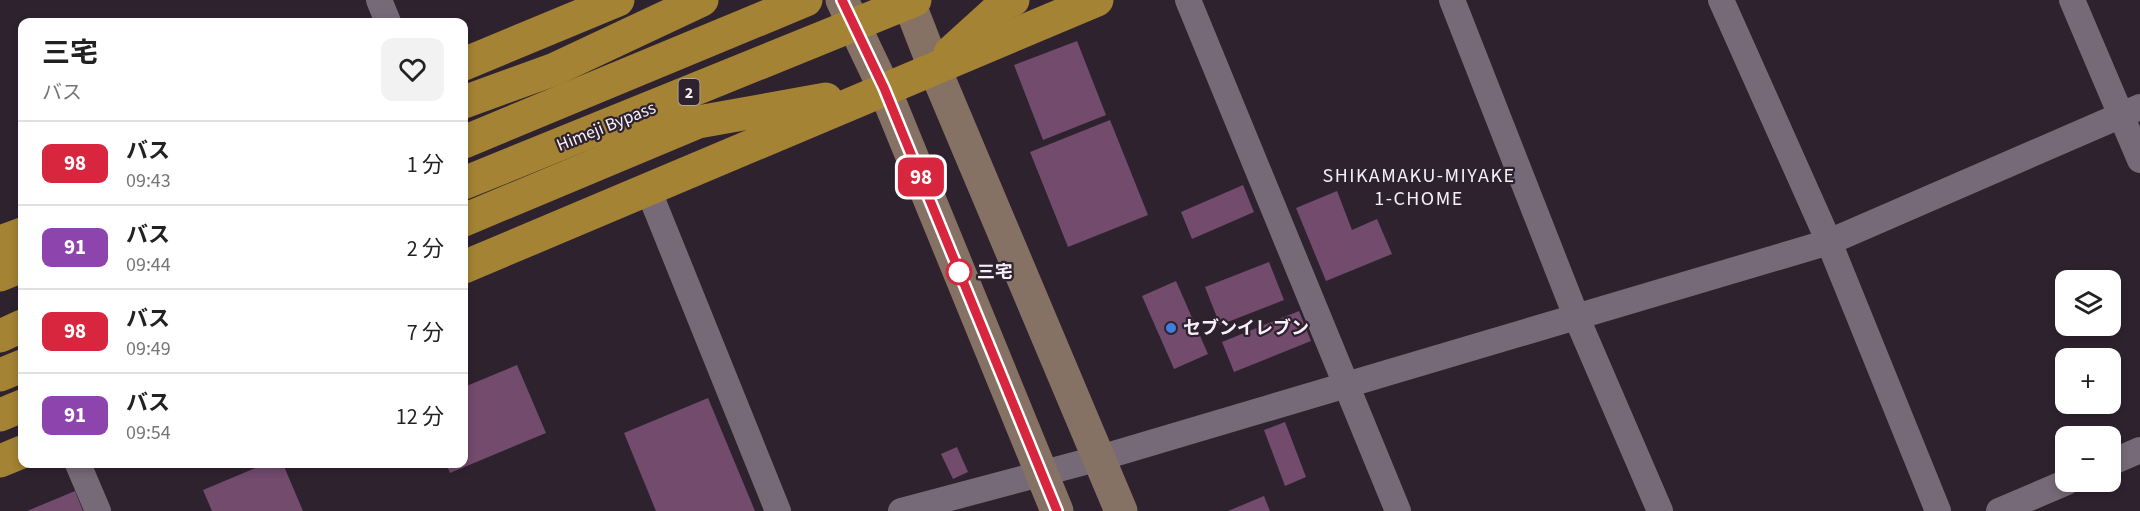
<!DOCTYPE html>
<html lang="ja">
<head>
<meta charset="utf-8">
<style>
	:root { --surface:#fff; --page:#f2f2f2; --text:#222; --muted:#767676; --line:#e0e0e0 }
	body { margin:0; font-family:"Source Sans 3","Noto Sans JP",sans-serif; background:var(--page); color:var(--text); height:100vh; display:flex; flex-direction:column; font-size:22px; white-space:nowrap }
	* { box-sizing:border-box; margin:0 }
	p { font-size:20px; color:var(--muted) }
	.icon { flex:none; width:33px; height:33px; fill:none; stroke:currentColor; stroke-width:2; stroke-linecap:round; stroke-linejoin:round }
	.map { position:relative; flex:1; overflow:hidden }
	.side { position:absolute; left:18px; top:18px; width:450px; height:450px; display:flex; flex-direction:column; background:var(--surface); border-radius:12px; box-shadow:0 3px 9px #0003 }
	.side>* { flex:none }
	.badge { padding:0 12px; border-radius:9px; font-size:21px; line-height:39px }
	.fabs { position:absolute; left:2055px; top:270px; display:grid; gap:12px }
	.fabs a { display:grid; place-items:center; width:66px; height:66px; border-radius:12px; background:var(--surface); box-shadow:0 3px 9px #0003; font-size:30px }
	.map>.badge { position:absolute; translate:-50% -50%; box-shadow:0 0 0 3px #fff }
	.round { display:grid; place-items:center; flex:none; width:63px; height:63px; border-radius:12px; background:var(--page) }
	.headline { display:flex; align-items:center; justify-content:space-between; height:102px; padding:0 24px }
	h1 { font-size:28px; font-weight:700; line-height:45px }
	ul { padding:0; list-style:none }
	li { display:flex; align-items:center; gap:18px; height:84px; padding:0 24px; border-top:2px solid var(--line) }
	li div { flex:1 }
	li b { display:block; font-size:22px }
	li em { font-style:normal }
	li .badge { min-width:66px; font-weight:700; text-align:center }
	.map>svg:first-child { display:block }
</style>
</head>
<body>
<div class="map">
<svg width="2140" height="511" viewBox="0 0 2140 511">
	<rect width="100%" height="100%" fill="#2e222f"/>
	<g fill="#724b6d">
		<path d="M1077 41 1106 115 1043 140 1014 65Z"/>
		<path d="M1110 120 1148 215 1068 247 1030 152Z"/>
		<path d="M1243 185 1254 212 1192 239 1181 212Z"/>
		<path d="M1337 191 1352 230 1377 219 1392 254 1326 281 1296 208Z"/>
		<path d="M1269 262 1284 300 1220 325 1205 287Z"/>
		<path d="M1176 281 1208 354 1174 369 1142 296Z"/>
		<path d="M1299 311 1311 341 1234 372 1222 342Z"/>
		<path d="M517 365 546 433 450 473 446 464H464V387Z"/>
		<path d="M708 398 755 511H656L624 433Z"/>
		<path d="M1285 422 1306 477 1285 486 1264 430Z"/>
		<path d="M957 447 968 472 953 479 941 454Z"/>
		<path d="M265 464H283L303 511H212L203 490Z"/>
		<path d="M75 491 83 511H27Z"/>
		<path d="M1264 496 1270 511H1228Z"/>
	</g>
	<g fill="none" stroke-linecap="round" stroke-linejoin="round">
		<g stroke="#776a78" stroke-width="26">
			<path d="M379 0 388 22"/>
			<path d="M1188 0 1398 511"/>
			<path d="M1452 0 1576 316 1660 511"/>
			<path d="M1721 0 1829 242 1938 511"/>
			<path d="M2072 0 2140 160"/>
			<path d="M648 189 778 511"/>
			<path d="M2110 463 2140 450"/>
			<path d="M78 464 98 511"/>
			<path d="M901 511 1100 458 1829 242 2140 107"/>
			<path d="M1999 511 2067 482"/>
		</g>
		<g stroke="#857264" stroke-width="33">
			<path d="M842 0 884 88 1057 511"/>
			<path d="M908 0 934 67 1121 511"/>
		</g>
		<g stroke="#a58334" stroke-width="33">
			<path d="M950 53 1004 4 1013 0"/>
			<path d="M464 64 618 0"/>
			<path d="M464 102 555 69 702 0"/>
			<path d="M464 142 806 0"/>
			<path d="M464 183 915 0"/>
			<path d="M464 220 698 122 826 99"/>
			<path d="M0 242 22 234"/>
			<path d="M464 267 1097 0"/>
			<path d="M0 275 22 266"/>
			<path d="M0 336 22 326"/>
			<path d="M0 375 22 366"/>
			<path d="M0 415 22 406"/>
			<path d="M0 461 22 452"/>
		</g>
	</g>
	<g fill="none" stroke-linecap="round" stroke-linejoin="round">
		<g stroke="#fff" stroke-width="14">
			<path id="line" d="M842 0 884 88 1057 511"/>
		</g>
		<use href="#line" stroke="#d7263d" stroke-width="9"/>
	</g>
	<circle fill="#fff" stroke="#d7263d" stroke-width="3" cx="959" cy="272" r="12"/>
	<circle fill="#3f7fe0" stroke="#2e222f" stroke-width="2" cx="1171" cy="328" r="6"/>
	<g text-anchor="middle" stroke-width="4.5" stroke-linejoin="round" paint-order="stroke">
		<rect fill="#2e222f" stroke="#bbb2bc" stroke-width="1.5" x="678.5" y="79" width="21" height="26" rx="4.5"/>
		<g font-size="16" font-weight="bold" fill="#f8f0f9">
			<text x="689" y="98">2</text>
		</g>
		<g font-size="18" fill="#f8f0f9" stroke="#2e222f">
			<text transform="translate(606 126) rotate(-22)" y="6">Himeji Bypass</text>
		</g>
		<g font-size="18" font-weight="bold" fill="#f8f0f9" stroke="#2e222f" text-anchor="start">
			<text x="977" y="278">三宅</text>
		</g>
		<g font-size="18" font-weight="bold" fill="#f8f0f9" stroke="#2e222f" text-anchor="start">
			<text x="1183" y="334">セブンイレブン</text>
		</g>
		<g font-size="20" letter-spacing="1.5" fill="#f8f0f9" stroke="#2e222f">
			<text x="1419" y="182">SHIKAMAKU-MIYAKE<tspan x="1419" dy="23">1-CHOME</tspan></text>
		</g>
	</g>
</svg>
<div class="fabs">
<a><svg class="icon" aria-label="layers" viewBox="0 0 24 24"><path d="M12 4l9 5-9 5-9-5zM3 14l9 5 9-5"/></svg></a>
<a>+</a>
<a>−</a>
</div>
<b class="badge" style="left:921px;top:177px;background:#d7263d;color:#fff">98</b>
<section class="side">
<div class="headline"><div><h1>三宅</h1><p>バス</p></div><a class="round"><svg class="icon" aria-label="heart" viewBox="0 0 24 24"><path d="M12 20l-8-8c-3-5 5-10 8-4 3-6 11-1 8 4z"/></svg></a></div>
<ul>
<li><span class="badge" style="background:#d7263d;color:#fff">98</span><div><b>バス</b><p>09:43</p></div><em>1 分</em></li>
<li><span class="badge" style="background:#8e44ad;color:#fff">91</span><div><b>バス</b><p>09:44</p></div><em>2 分</em></li>
<li><span class="badge" style="background:#d7263d;color:#fff">98</span><div><b>バス</b><p>09:49</p></div><em>7 分</em></li>
<li><span class="badge" style="background:#8e44ad;color:#fff">91</span><div><b>バス</b><p>09:54</p></div><em>12 分</em></li>
</ul>
</section>
</div>
</body>
</html>
